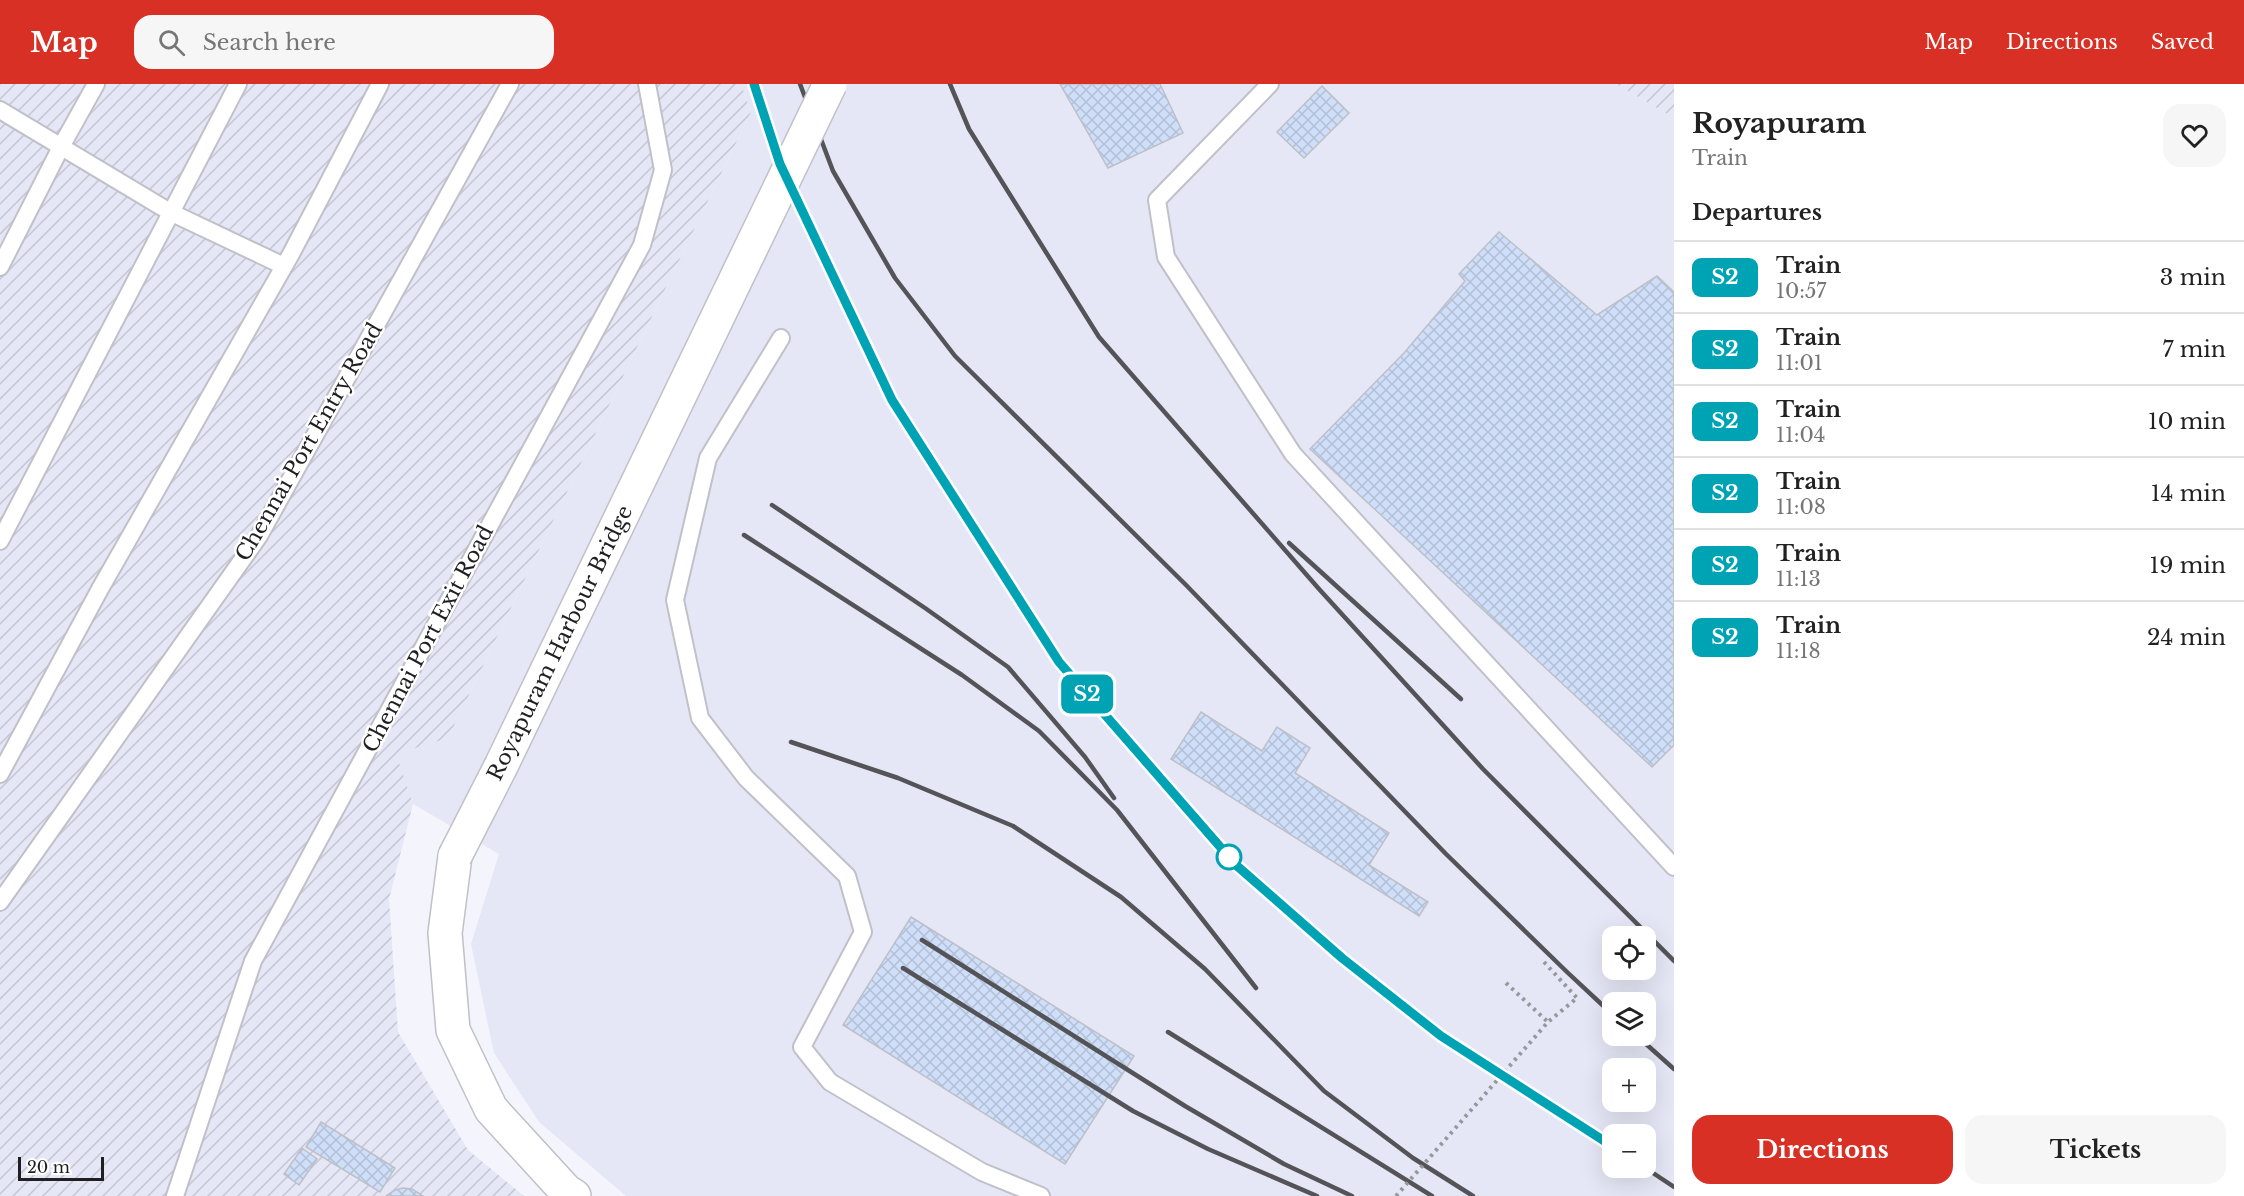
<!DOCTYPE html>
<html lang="en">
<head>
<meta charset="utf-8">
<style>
	:root { --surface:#fff; --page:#f6f6f6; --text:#222; --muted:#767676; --line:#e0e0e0; --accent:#d93025 }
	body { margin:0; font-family:"Libre Baskerville",serif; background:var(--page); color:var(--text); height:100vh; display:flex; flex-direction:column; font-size:22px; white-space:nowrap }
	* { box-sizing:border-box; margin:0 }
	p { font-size:20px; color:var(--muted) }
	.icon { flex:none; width:33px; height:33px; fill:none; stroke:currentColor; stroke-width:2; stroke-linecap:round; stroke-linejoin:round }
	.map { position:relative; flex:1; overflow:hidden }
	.side { display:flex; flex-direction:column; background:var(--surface); width:570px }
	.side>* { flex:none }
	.badge { padding:0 12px; border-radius:9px; font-size:21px; line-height:39px }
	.fabs { position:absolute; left:1602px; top:842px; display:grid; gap:12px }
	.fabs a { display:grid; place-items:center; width:54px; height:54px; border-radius:12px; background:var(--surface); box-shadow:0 6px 24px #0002; font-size:30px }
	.scale { position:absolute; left:18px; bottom:15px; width:86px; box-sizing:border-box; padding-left:6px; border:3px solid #1f1f21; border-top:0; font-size:16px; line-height:21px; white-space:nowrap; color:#1f1f21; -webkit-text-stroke:4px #fff; paint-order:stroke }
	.map>.badge { position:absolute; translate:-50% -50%; box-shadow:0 0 0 3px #fff }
	h2 { padding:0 18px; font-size:22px; line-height:54px }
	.round { display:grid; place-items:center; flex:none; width:63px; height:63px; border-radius:18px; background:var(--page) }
	.summary { display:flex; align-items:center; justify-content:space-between; height:102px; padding:0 18px }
	h1 { font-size:28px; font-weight:800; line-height:45px }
	.action { display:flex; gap:12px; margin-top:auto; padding:12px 18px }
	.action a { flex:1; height:69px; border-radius:18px; background:var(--accent); color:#fff; font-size:24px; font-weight:800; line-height:69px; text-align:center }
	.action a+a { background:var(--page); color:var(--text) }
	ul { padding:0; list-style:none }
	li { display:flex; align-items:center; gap:18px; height:72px; padding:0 18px; border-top:2px solid var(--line) }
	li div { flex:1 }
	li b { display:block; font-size:22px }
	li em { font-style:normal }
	li .badge { min-width:66px; font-weight:700; text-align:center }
	header { display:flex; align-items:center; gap:36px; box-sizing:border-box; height:84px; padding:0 30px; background:var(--accent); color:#fff }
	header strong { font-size:28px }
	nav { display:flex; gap:33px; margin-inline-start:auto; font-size:21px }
	.search { width:420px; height:54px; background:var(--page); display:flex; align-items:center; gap:15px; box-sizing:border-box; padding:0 21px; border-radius:18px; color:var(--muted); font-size:22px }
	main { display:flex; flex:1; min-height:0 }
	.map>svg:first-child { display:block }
</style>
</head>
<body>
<header>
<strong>Map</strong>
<div class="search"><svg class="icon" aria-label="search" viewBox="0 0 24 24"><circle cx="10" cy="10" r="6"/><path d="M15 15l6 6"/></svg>Search here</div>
<nav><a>Map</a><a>Directions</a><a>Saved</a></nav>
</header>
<main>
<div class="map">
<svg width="1674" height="1112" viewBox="0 0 1674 1112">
	<defs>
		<pattern id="industrial-furrows" width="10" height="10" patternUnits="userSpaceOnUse" patternTransform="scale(1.5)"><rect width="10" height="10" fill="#e5e7f6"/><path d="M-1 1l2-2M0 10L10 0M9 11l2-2" fill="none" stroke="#c4c6d3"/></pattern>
		<pattern id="building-cross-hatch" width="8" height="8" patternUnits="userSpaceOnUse" patternTransform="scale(1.5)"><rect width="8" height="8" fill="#d0dff9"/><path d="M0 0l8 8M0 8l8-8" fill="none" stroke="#b2bfd5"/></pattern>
	</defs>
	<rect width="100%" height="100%" fill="#f3f4fc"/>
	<path fill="#e5e7f6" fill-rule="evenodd" d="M741 0H1616L1674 34V1112H626L539 1038 494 969 471 860 499 770 413 720 395 670 448 654 751 28ZM1612 852H1646V885H1612ZM1612 918H1646V951H1612ZM1612 984H1646V1017H1612ZM1612 1050H1646V1083H1612Z"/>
	<g fill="url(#industrial-furrows)">
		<path d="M0 0H741L751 28 448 654 396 670 413 720 389 815 398 948 468 1066 524 1112H0Z"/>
		<path d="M1616 0H1674V34Z"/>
	</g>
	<g fill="url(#building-cross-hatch)" stroke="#bdc0c7" stroke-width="1.5">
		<path d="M1060 0H1160L1183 49 1108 84Z"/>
		<path d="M1322 2 1349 29 1304 74 1277 48Z"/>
		<path d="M1499 148 1597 231 1657 192 1674 208V661L1652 683 1310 365 1404 269 1465 197 1459 190Z"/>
		<path d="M1201 628 1262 667 1277 643 1310 664 1295 689 1389 749 1369 781 1428 818 1419 832 1171 675Z"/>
		<path d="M911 833 1134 972 1065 1080 843 941Z"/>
		<path d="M321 1038 395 1084 380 1108 306 1063Z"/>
		<path d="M302 1064 317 1075 299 1101 284 1090Z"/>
		<path d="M403 1104 412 1105 423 1112H386L395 1106Z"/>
	</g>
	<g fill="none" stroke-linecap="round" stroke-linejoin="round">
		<g stroke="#c0c1c8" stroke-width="20">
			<g id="lane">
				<path d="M1270 0 1157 116 1166 173 1293 370 1674 783"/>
				<path d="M0 26 170 128 284 182"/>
				<path d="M0 183 62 61 96 0"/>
				<path d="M781 254 708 374 675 516 700 634 746 694 847 792 863 848 802 963 830 998 982 1088 1041 1112"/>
				<path d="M0 457 238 0"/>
				<path d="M0 690 100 505 291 170 380 0"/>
				<path d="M0 818 259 452 510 0"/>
				<path d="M175 1112 253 877 642 161 663 86 647 0"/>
			</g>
		</g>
		<g stroke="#c0c1c8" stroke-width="36">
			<path id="primary" d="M455 772 445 849 453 946 491 1025 566 1107 574 1112"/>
		</g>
		<g stroke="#97989d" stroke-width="4" stroke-dasharray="3 4.5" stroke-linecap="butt">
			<path d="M1544 878 1577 914"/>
			<path d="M1506 899 1548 938"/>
		</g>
		<use href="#lane" stroke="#fff" stroke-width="16"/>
		<use href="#primary" stroke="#fff" stroke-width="33"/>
		<g stroke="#545458" stroke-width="4.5">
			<path d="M754 0 780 80 893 316 1059 578 1236 781 1342 874 1441 952 1612 1062"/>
			<path d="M800 0 833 87 895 194 955 272 1187 502 1446 770 1567 888 1612 930"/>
			<path d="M950 0 969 45 1099 253 1319 505 1483 685 1674 877"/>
			<path d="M772 421 925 524 1008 583 1085 673 1114 714"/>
			<path d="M744 451 962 591 1039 647 1117 726 1256 904"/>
			<path d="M1289 459 1461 615"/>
			<path d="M791 658 898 694 1013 742 1121 813 1205 885 1324 1007 1413 1074 1473 1112"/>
			<path d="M922 856 1185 1022 1284 1080 1352 1112"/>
			<path d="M903 884 1133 1027 1208 1065 1317 1112"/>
			<path d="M1168 948 1432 1112"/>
			<path d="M1636 951 1674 985"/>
			<path d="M1644 1083 1674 1103"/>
		</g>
		<g stroke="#c0c1c8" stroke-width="36" stroke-linecap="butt">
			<path id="primary-bridge" d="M455 772 501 682 830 0"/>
		</g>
		<path stroke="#97989d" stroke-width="4" stroke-dasharray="3 4.5" stroke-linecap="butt" d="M1396 1112 1548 938 1577 914"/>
		<use href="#primary-bridge" stroke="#fff" stroke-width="33"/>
	</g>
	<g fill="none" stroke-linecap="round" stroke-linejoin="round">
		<g stroke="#fff" stroke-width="14">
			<path id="line" d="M754 0 780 80 892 316 1059 578 1236 781 1342 874 1441 952 1612 1062"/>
		</g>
		<use href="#line" stroke="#00a3b4" stroke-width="9"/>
	</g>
	<circle fill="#fff" stroke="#00a3b4" stroke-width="3" cx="1229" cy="773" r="12"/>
	<g text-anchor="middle" stroke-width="5" stroke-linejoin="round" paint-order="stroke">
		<g font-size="21" fill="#1f1f21" stroke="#fff">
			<text transform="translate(309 358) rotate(-60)" y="7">Chennai Port Entry Road</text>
			<text transform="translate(428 555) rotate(-62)" y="7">Chennai Port Exit Road</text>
			<text transform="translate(560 559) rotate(-64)" y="7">Royapuram Harbour Bridge</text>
		</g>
	</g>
</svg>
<div class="fabs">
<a><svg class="icon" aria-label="locate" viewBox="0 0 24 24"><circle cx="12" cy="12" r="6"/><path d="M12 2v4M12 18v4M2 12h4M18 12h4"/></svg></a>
<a><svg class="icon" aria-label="layers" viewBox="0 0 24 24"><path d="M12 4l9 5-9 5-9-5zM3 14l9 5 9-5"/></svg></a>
<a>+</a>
<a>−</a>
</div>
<div class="scale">20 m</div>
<b class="badge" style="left:1087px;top:610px;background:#00a3b4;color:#fff">S2</b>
</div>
<section class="side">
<div class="summary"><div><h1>Royapuram</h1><p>Train</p></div><a class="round"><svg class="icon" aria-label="heart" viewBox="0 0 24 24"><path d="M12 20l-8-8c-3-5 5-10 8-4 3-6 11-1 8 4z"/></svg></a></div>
<h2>Departures</h2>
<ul>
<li><span class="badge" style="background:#00a3b4;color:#fff">S2</span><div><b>Train</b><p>10:57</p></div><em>3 min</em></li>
<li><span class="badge" style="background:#00a3b4;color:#fff">S2</span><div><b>Train</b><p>11:01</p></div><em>7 min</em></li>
<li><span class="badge" style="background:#00a3b4;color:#fff">S2</span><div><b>Train</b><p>11:04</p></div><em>10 min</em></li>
<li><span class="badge" style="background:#00a3b4;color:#fff">S2</span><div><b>Train</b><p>11:08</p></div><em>14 min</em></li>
<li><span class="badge" style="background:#00a3b4;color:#fff">S2</span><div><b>Train</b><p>11:13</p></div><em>19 min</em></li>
<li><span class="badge" style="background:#00a3b4;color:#fff">S2</span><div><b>Train</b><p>11:18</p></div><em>24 min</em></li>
</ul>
<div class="action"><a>Directions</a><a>Tickets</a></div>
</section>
</main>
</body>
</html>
